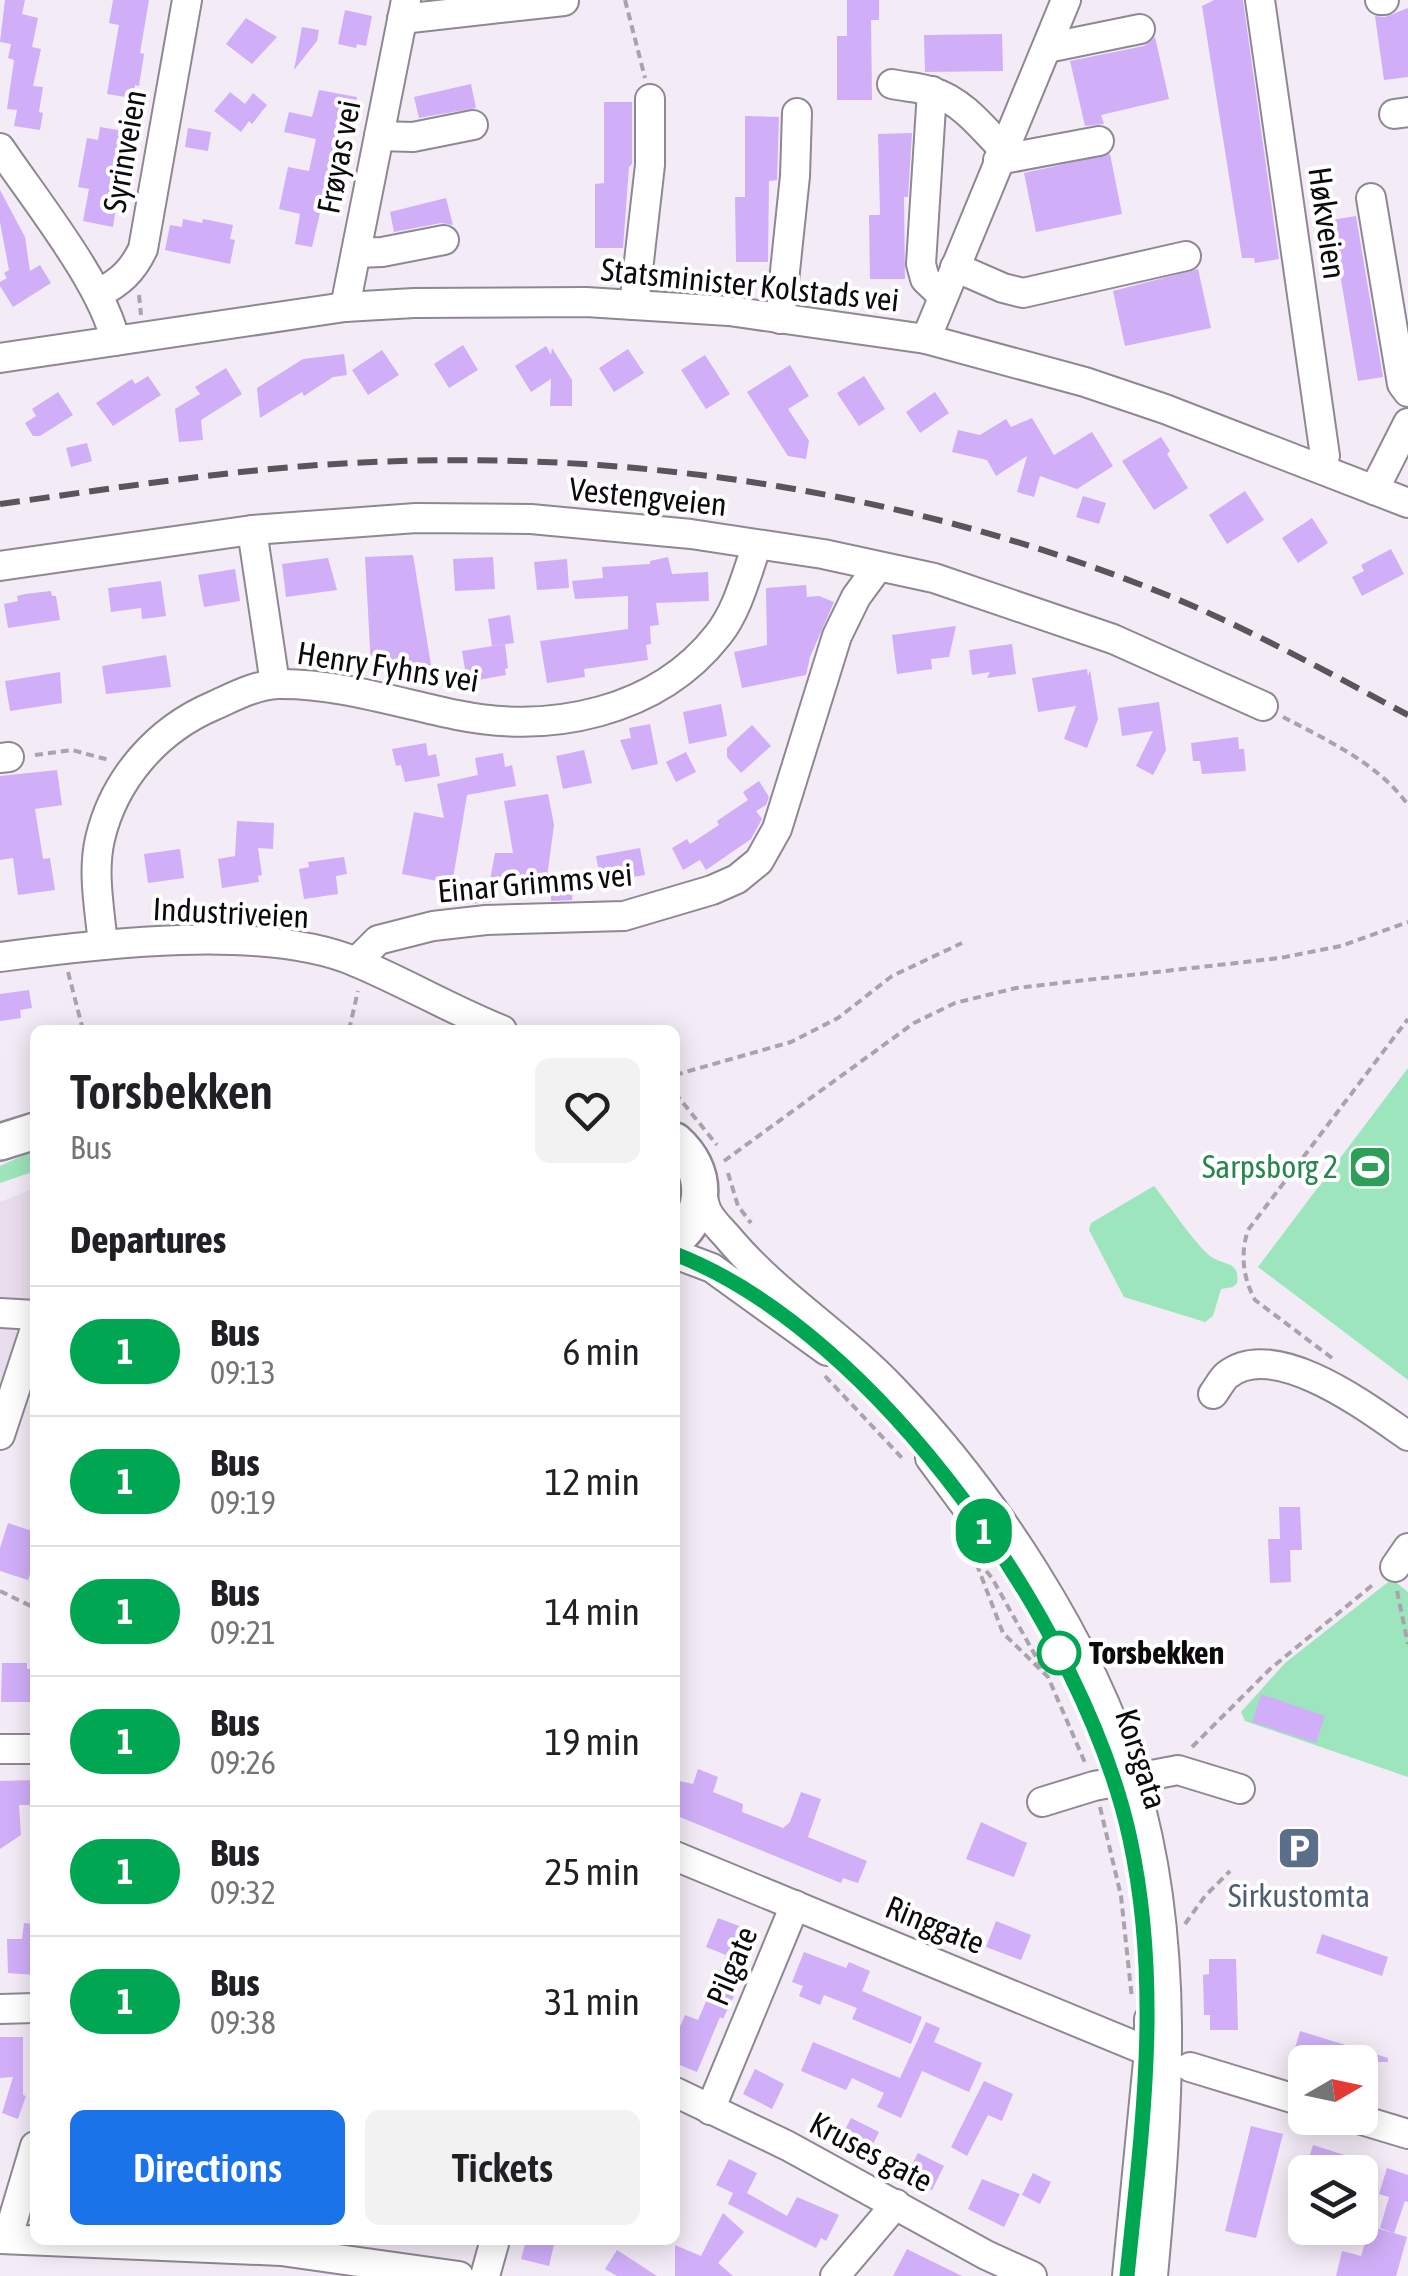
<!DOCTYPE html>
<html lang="en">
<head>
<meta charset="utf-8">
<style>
	:root { --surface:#fff; --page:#f2f2f2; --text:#202124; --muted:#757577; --line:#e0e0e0; --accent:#1a73e8 }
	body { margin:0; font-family:"Asap Condensed",sans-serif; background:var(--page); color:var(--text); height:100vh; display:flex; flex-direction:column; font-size:38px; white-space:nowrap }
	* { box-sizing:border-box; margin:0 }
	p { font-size:32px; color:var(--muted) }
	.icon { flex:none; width:55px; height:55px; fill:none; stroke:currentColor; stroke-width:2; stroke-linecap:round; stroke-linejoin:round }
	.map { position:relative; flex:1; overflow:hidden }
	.drawer { position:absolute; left:30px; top:1025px; width:650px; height:1220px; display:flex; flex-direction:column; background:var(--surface); border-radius:15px; box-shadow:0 5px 25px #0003 }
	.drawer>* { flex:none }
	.badge { padding:0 20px; border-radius:32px; font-size:35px; line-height:65px }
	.needle { width:65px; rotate:81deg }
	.controls { position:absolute; left:1288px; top:2045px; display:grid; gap:20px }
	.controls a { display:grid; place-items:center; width:90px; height:90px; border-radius:15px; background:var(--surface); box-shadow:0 5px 25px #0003; font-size:50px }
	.map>.badge { position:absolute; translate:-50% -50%; box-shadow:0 0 0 5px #fff }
	h2 { padding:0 40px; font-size:38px; line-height:90px }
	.round { display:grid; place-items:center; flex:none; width:105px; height:105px; border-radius:15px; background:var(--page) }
	.headline { display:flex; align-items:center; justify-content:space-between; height:170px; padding:0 40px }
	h1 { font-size:48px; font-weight:600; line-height:75px }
	.action { display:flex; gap:20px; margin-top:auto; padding:20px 40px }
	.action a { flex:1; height:115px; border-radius:15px; background:var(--accent); color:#fff; font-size:40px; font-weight:600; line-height:115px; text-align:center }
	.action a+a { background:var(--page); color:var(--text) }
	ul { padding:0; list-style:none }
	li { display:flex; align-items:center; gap:30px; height:130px; padding:0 40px; border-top:2px solid var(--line) }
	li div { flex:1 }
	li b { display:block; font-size:38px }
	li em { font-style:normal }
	li .badge { min-width:110px; font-weight:700; text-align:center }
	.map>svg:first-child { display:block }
</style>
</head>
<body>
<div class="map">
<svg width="1408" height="2276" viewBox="0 0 1408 2276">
	<rect width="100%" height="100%" fill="#f3ebf6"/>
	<path fill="#eadeee" d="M35 1188V1329L0 1435V1202Z"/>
	<g fill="#9de5bc">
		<path d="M1408 1068V1380L1258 1267Z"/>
		<path d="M35 1150V1171L0 1183V1166Z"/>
		<path d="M1154 1186C1167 1202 1198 1249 1213 1258 1227 1266 1240 1262 1237 1283L1233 1287 1221 1289 1213 1316 1205 1322 1124 1297 1089 1230 1091 1223Z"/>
		<path d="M1392 1579 1408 1592V1777L1245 1721 1241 1712 1285 1663Z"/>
	</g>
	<g fill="#d0aff8">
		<path d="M5 0H25L22 14 38 18 32 47 41 49 33 86 43 87 39 112 43 113 40 130 14 126 17 110 7 109 14 60 8 58 11 44 0 42Z"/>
		<path d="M113 0H149L140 53 144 54 139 86 135 85 132 98 107 94 119 25 109 23Z"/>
		<path d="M847 0H879V20H871L872 100H837V36H847Z"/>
		<path d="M1214 0H1243L1279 259 1255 263 1254 258H1242L1202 6Z"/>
		<path d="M1408 8V77L1384 80 1375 16 1385 17Z"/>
		<path d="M345 10 372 16 366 46 357 44 356 48 338 44Z"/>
		<path d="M246 18 277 37 252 64 226 44Z"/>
		<path d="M302 27 319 30 317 41 294 70Z"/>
		<path d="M1002 34 1003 71 925 72 924 35Z"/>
		<path d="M1155 37 1169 99 1101 115 1104 124 1085 126 1070 61 1144 46Z"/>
		<path d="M471 84 476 108 419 118 414 97Z"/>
		<path d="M319 90 357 97 350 129 340 127 312 247 295 244 300 214 279 209 288 167 309 171 316 139 284 132 289 112 312 117Z"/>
		<path d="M230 92 245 104 253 93 267 105 252 124 249 121 241 132 214 111Z"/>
		<path d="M604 102H632V164L629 167 623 248H595V184L604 183Z"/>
		<path d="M745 116 779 117 777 180 769 181 768 262H736L735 197H745Z"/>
		<path d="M100 127 130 132 126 155 118 154 111 195 112 199 117 200 113 227 83 221 89 189 78 187 87 138 98 140Z"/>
		<path d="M188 128 211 132 208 151 185 147Z"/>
		<path d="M912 133 908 197H904L905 279H870L869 215H880L878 134Z"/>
		<path d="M1110 154 1122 214 1036 232 1024 173Z"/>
		<path d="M0 190 25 237 30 271 40 265 51 283 13 307 0 286V282L7 278 4 273 9 270 0 222Z"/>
		<path d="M446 198 453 225 441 223 394 232 390 212Z"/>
		<path d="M1356 216 1383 377 1358 381 1331 220Z"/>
		<path d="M183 219 202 223 203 219 233 225 230 239 235 240 230 264 165 250 170 225 182 227Z"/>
		<path d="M1198 269 1211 328 1125 346 1113 291Z"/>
		<path d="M463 345 478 370 449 388 434 364Z"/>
		<path d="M546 346 551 355 552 348 572 380V406H550L551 379 531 392 515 366Z"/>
		<path d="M628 349 644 373 614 392 599 368Z"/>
		<path d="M382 350 399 375 368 395 352 370Z"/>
		<path d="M344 354 347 375 333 377 304 396 302 392 260 418 257 388 303 359Z"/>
		<path d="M705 355 730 394 706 409 681 370Z"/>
		<path d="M790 365 809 396 788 409 809 441 806 459 788 456 747 392Z"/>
		<path d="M226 368 242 394 201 420 203 440 179 442 175 409 200 394 195 387Z"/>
		<path d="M148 376 161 395 113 426 96 403 132 379 135 384Z"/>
		<path d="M864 376 885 409 859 426 837 393Z"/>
		<path d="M58 392 73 415 40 436H33L25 423 36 416 32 409Z"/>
		<path d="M935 392 949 413 920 433 906 412Z"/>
		<path d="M1032 418 1054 455 1092 432 1113 466 1077 489 1040 476 1034 497 1017 492 1027 456 996 476 987 460 952 452 958 430 980 435 1006 419 1011 427Z"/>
		<path d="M1161 437 1170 451 1167 454 1188 488 1154 510 1122 461Z"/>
		<path d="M87 443 92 461 71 467 66 448Z"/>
		<path d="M1245 491 1264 520 1227 544 1209 515Z"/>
		<path d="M1083 496 1106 503 1099 524 1076 517Z"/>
		<path d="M1312 518 1328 543 1298 563 1282 538Z"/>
		<path d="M1391 549 1404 574 1362 596 1352 577 1364 571 1361 565Z"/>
		<path d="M413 555 431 665 385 671V664L371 666 365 557Z"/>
		<path d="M493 557 495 589 455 591 453 559Z"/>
		<path d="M668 557 672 574 708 572 709 601 656 603 659 625 650 626 651 644 646 645 648 660 584 669 585 677 547 683 540 641 628 629V596L575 599 572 581 603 578 602 567 650 564V561Z"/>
		<path d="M328 558 337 590 286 597 282 564Z"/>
		<path d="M567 559 569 588 537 590 534 562Z"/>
		<path d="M235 569 240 601 204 607 198 575Z"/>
		<path d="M161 581 166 616 142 619 141 608 111 612 108 588Z"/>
		<path d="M806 585 807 597 819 596 834 602 810 657 806 675 742 688 734 652 767 645 766 588Z"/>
		<path d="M51 591 52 596H56L60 620 8 628 4 604 18 601 17 596 25 594Z"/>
		<path d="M510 615 514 643 492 646 488 619Z"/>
		<path d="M956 626 949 657 931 659 932 669 897 674 892 635Z"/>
		<path d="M505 644 508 668 505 669 506 675 467 682 462 651Z"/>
		<path d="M1012 644 1016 674 987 678 990 672 972 675 969 650Z"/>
		<path d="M166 655 171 687 106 694 102 666Z"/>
		<path d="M1087 669 1088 676 1090 670 1098 719 1087 748 1064 739 1076 706 1038 712 1032 678Z"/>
		<path d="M60 672 62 703 10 711 5 681Z"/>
		<path d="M1159 702 1166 750 1153 775 1136 766 1153 731 1122 736 1118 708Z"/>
		<path d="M721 704 727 736 689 744 683 712Z"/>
		<path d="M650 724 658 764 632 770 620 740 631 738 629 728Z"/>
		<path d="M752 725 771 746 741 773 727 757V748Z"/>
		<path d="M1238 737 1239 749H1244L1246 771 1202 774 1200 761H1193L1191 743Z"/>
		<path d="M426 743 428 756 436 754 440 776 405 782 401 765 396 766 392 749Z"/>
		<path d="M584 750 592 783 563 789 556 756Z"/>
		<path d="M686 752 696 772 676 782 666 762Z"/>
		<path d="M503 753 505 767 512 765 516 786 467 795 452 884 402 874 414 812 444 818 437 784 478 775 475 758Z"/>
		<path d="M57 770 62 805 35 809 43 859 50 858 55 890 18 895 13 858 0 860V776Z"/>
		<path d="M759 781 769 797 766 805 756 811 762 819 751 839 706 870 700 860 683 870 672 848 687 839 690 844 719 825 717 821 748 800 743 792Z"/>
		<path d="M548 794 554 825 545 892 489 885 495 853H513L504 801Z"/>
		<path d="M237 821 274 823 273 849 258 848 262 875 258 876 259 882 222 888 218 859 235 856Z"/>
		<path d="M640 848 645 875 601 882 596 856Z"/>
		<path d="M180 849 184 878 148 883 144 854Z"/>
		<path d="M344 857 347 874 336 876 338 894 304 899 299 869 309 867 308 862Z"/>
		<path d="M466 883 493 885 491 902 468 904Z"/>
		<path d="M551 889 573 890 572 900 551 901Z"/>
		<path d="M29 990 32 1008 20 1010 21 1018 0 1021V994Z"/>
		<path d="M1279 1507H1300L1302 1550H1290L1291 1582 1270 1583 1268 1539H1280Z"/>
		<path d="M8 1523 35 1532V1559L28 1580 0 1571V1548Z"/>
		<path d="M2 1663H27V1669H35V1702H1Z"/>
		<path d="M1261 1694 1325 1716 1316 1743 1252 1722Z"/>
		<path d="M698 1769 718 1777 713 1792 743 1804 742 1812 783 1828 790 1822 801 1792 821 1799 808 1837 867 1861 858 1883 843 1878 841 1883 675 1815V1780L693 1784Z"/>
		<path d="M35 1780V1805H19L21 1835 0 1849V1781Z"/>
		<path d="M981 1822 1027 1843 1014 1877 966 1859Z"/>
		<path d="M718 1918 755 1932 736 1981 740 1982 733 1998 723 2019 720 2017 697 2072 675 2063V2038L685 2015 698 2020 726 1955 706 1947Z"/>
		<path d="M996 1921 1031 1935 1021 1960 986 1947Z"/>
		<path d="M24 1923 35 1924V1975L8 1973 7 1939H22Z"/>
		<path d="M1322 1934 1388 1957 1382 1976 1316 1953Z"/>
		<path d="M804 1952 846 1968 849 1962 870 1971 862 1991 922 2017 911 2044 852 2019 857 2008 824 1995 820 2005 799 1996 803 1986 792 1982Z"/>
		<path d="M1209 1959H1236L1238 2030H1210V2015H1204L1203 1975 1209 1974Z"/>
		<path d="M926 2022 940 2028 934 2042 982 2063 969 2092 922 2071 901 2118 877 2107 884 2093 852 2078 846 2090 801 2071 813 2042 900 2078Z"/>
		<path d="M1300 2031 1388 2058V2062H1304L1292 2059Z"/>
		<path d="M0 2037H23V2095L26 2096 18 2119 2 2113 13 2077 0 2078Z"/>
		<path d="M755 2069 784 2084 772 2109 743 2094Z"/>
		<path d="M984 2081 1013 2094 1002 2121 988 2115 967 2156 951 2147Z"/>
		<path d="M851 2118 879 2132 867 2156 839 2142Z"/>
		<path d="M1251 2126 1283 2134 1256 2238 1225 2231Z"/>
		<path d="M1313 2145 1357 2159 1352 2172H1305Z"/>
		<path d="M918 2153 944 2166 932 2190 906 2176Z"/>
		<path d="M729 2159 757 2173 747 2193 787 2216 797 2197 839 2215 826 2241 821 2238 816 2248 728 2204 733 2193 716 2185Z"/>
		<path d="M1387 2168 1408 2175V2202L1405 2201 1394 2233 1380 2228 1389 2197 1379 2194Z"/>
		<path d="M1033 2173 1051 2182 1040 2204 1022 2195Z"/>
		<path d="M982 2179 1020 2194 1004 2227 968 2209Z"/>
		<path d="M723 2213 744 2232 718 2263 733 2276H675V2245L701 2256Z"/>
		<path d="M1370 2226 1407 2237 1396 2276H1336L1342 2251 1361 2256Z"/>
		<path d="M526 2240H555L549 2266 521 2259Z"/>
		<path d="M907 2249 917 2254 962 2276H893Z"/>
		<path d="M617 2250 657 2276H617L605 2269Z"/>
	</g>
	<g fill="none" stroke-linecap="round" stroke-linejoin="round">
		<g stroke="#8f8792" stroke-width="32">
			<g id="minor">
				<path d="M1260 0 1325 456"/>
				<path d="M1380 0H1384"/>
				<path d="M402 19 564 1"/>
				<path d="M1047 48 1140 29"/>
				<path d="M892 84C905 87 920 87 933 92 962 101 983 128 1003 149"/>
				<path d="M932 91 921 264 925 279 943 296"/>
				<path d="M1394 114 1408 112"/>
				<path d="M379 136 413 137 473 125"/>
				<path d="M0 148C33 197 105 287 115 341"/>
				<path d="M998 160 1099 141"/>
				<path d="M1371 198 1402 384 1408 392"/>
				<path d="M356 253 382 252 444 240"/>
				<path d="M955 267 1003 288 1023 293 1186 256"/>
				<path d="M98 294C120 282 132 272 143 249L187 0"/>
				<path d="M634 305 650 165V99"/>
				<path d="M345 307 406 0"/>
				<path d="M780 319 795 176 797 113"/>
				<path d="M926 339 1066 0"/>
				<path d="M0 358 345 307 414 303 586 302 729 311 926 339 1085 382 1165 409 1408 503"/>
				<path d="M1374 490 1408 423"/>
				<path d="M252 530 275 684"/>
				<path d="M0 566 252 530 416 518 531 519 691 534 823 554 934 578 1113 639 1263 706"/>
				<path d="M0 758 9 757"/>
				<path d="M103 945C100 911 92 873 100 839 114 779 157 730 213 706 233 697 255 685 278 684 338 683 398 703 457 715 550 734 657 713 718 635 738 610 746 575 757 545"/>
				<path d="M0 957C98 944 264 923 356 962 406 983 452 1010 502 1030"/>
				<path d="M356 962 378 940 433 926 486 920 624 916 712 890 737 879 759 861 777 829 837 636 856 597 878 567"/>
				<path d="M701 1190C703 1196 704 1205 707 1211 712 1222 724 1232 731 1241 778 1296 843 1336 893 1389 992 1492 1091 1642 1133 1780 1182 1940 1168 2112 1153 2276"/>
				<path d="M675 1254 712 1268 827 1351"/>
				<path d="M0 1313 35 1315"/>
				<path d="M1213 1394C1217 1389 1222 1379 1227 1375 1275 1337 1369 1409 1408 1436"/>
				<path d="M0 1435 35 1329"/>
				<path d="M930 1458 982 1528"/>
				<path d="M1395 1567 1408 1548"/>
				<path d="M0 1749H35"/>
				<path d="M1042 1802 1094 1786 1178 1770 1240 1789"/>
				<path d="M675 1856 1162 2057"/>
				<path d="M0 2009 35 2008"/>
				<path d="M1190 2067 1305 2102"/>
				<path d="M675 2092 788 2146 986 2255 1032 2276"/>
				<path d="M710 2110 795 1905"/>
				<path d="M1355 2118 1408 2134"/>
				<path d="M0 2235 12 2223 35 2146"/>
				<path d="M0 2239 281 2251 459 2276"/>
				<path d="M485 2276 495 2240"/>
				<path d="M835 2276 896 2204"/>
				<path d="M1127 2276 1149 2051V2019"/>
			</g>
		</g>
		<g stroke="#8f8792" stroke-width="40">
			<g id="major">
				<path d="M675 1141C708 1170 708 1212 675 1240"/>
				<path d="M0 1142 35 1131"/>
			</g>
		</g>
		<g stroke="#aaa3ac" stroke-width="4" stroke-dasharray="8 5" stroke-linecap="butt">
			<path d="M625 0 645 78"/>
			<path d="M139 295 141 315"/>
			<path d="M1283 717C1327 740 1379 764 1408 805"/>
			<path d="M35 755 72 750 109 760"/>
			<path d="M68 972 83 1030"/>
			<path d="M349 1030 358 991"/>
			<path d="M675 1075 791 1042 838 1018 892 976 962 943"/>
			<path d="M675 1093 717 1145"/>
			<path d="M724 1161 914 1023 955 1003 1016 988 1280 958 1341 946 1408 922"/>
			<path d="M728 1173 738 1206 751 1223"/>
			<path d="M1332 1358 1255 1300C1243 1278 1240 1254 1248 1230L1408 1019"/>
			<path d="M825 1376 904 1460"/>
			<path d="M972 1552 1003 1633 1048 1677 1086 1765"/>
			<path d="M978 1561 992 1578 1045 1673"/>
			<path d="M0 1591 35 1608"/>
			<path d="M1397 1591 1408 1644"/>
			<path d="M1192 1747 1270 1669 1375 1583"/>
			<path d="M1100 1807 1121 1896 1132 1999"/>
			<path d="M1185 1924 1205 1896 1230 1871"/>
		</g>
		<use href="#minor" stroke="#fff" stroke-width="28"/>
		<use href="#major" stroke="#fff" stroke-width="35"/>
		<path stroke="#59555b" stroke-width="6" stroke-dasharray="20 10" stroke-linecap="butt" d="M0 504C117 488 234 469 352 463 633 448 918 492 1179 600 1257 633 1333 675 1408 715"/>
	</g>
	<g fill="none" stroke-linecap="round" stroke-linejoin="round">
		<g stroke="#fff" stroke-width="22">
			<path id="line" d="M675 1254C878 1332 1085 1631 1130 1839 1162 1988 1142 2128 1127 2276"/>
		</g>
		<use href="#line" stroke="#00a651" stroke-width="15"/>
	</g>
	<defs>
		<g id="stadium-square" transform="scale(2.25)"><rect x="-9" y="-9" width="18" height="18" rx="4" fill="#2e9e5b" stroke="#fff"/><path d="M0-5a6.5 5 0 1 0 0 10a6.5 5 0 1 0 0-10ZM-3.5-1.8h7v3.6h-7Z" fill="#fff"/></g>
		<g id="parking-square" transform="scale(2.25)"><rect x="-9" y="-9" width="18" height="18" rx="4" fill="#5c6f8a" stroke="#fff"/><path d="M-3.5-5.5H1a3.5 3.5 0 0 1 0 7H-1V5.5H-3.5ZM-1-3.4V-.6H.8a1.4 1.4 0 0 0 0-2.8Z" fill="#fff"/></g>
	</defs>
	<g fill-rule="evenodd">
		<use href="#stadium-square" x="1370" y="1167"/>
		<use href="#parking-square" x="1299" y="1848"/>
	</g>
	<circle fill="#fff" stroke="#00a651" stroke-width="5" cx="1059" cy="1653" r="20"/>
	<g text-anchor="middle" stroke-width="8" stroke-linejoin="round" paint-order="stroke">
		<g font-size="32" fill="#0d0a0e" stroke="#fff">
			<text transform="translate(125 151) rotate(-80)" y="11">Syrinveien</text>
			<text transform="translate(339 157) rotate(-79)" y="11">Frøyas vei</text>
			<text transform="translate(1327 223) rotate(82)" y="11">Høkveien</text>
			<text transform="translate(750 285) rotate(6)" y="11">Statsminister Kolstads vei</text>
			<text transform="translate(648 497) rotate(6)" y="11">Vestengveien</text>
			<text transform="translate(388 667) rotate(9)" y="11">Henry Fyhns vei</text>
			<text transform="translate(535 883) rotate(-5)" y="11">Einar Grimms vei</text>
			<text transform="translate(231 913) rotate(3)" y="11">Industriveien</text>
			<text transform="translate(1141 1759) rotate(72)" y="11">Korsgata</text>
			<text transform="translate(935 1925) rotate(22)" y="11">Ringgate</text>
			<text transform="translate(732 1966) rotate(-67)" y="11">Pilgate</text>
			<text transform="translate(871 2152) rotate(28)" y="11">Kruses gate</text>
		</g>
		<g font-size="32" fill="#27864d" stroke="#fff" text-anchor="end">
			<text x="1338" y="1178">Sarpsborg 2</text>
		</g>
		<g font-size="32" font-weight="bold" fill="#0d0a0e" stroke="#fff" text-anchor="start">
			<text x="1089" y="1664">Torsbekken</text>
		</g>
		<g font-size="32" fill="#4e5e75" stroke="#fff">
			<text x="1299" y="1907">Sirkustomta</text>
		</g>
	</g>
</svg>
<div class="controls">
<a><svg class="needle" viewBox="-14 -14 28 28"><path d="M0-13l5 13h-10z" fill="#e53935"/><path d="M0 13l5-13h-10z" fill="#757577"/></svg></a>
<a><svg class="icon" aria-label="layers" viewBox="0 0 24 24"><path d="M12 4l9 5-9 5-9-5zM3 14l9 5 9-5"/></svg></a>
</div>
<b class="badge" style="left:984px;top:1531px;background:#00a651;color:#fff">1</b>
<section class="drawer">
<div class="headline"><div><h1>Torsbekken</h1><p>Bus</p></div><a class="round"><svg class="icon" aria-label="heart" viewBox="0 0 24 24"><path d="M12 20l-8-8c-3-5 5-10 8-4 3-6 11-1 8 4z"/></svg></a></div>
<h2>Departures</h2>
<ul>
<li><span class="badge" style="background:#00a651;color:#fff">1</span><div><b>Bus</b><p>09:13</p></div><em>6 min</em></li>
<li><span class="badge" style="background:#00a651;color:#fff">1</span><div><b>Bus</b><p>09:19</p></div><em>12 min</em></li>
<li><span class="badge" style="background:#00a651;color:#fff">1</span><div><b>Bus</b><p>09:21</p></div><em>14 min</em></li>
<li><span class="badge" style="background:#00a651;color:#fff">1</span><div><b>Bus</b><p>09:26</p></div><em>19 min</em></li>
<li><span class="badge" style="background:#00a651;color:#fff">1</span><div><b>Bus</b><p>09:32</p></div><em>25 min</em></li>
<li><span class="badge" style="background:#00a651;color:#fff">1</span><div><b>Bus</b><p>09:38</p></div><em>31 min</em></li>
</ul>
<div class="action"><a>Directions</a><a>Tickets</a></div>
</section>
</div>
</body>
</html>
